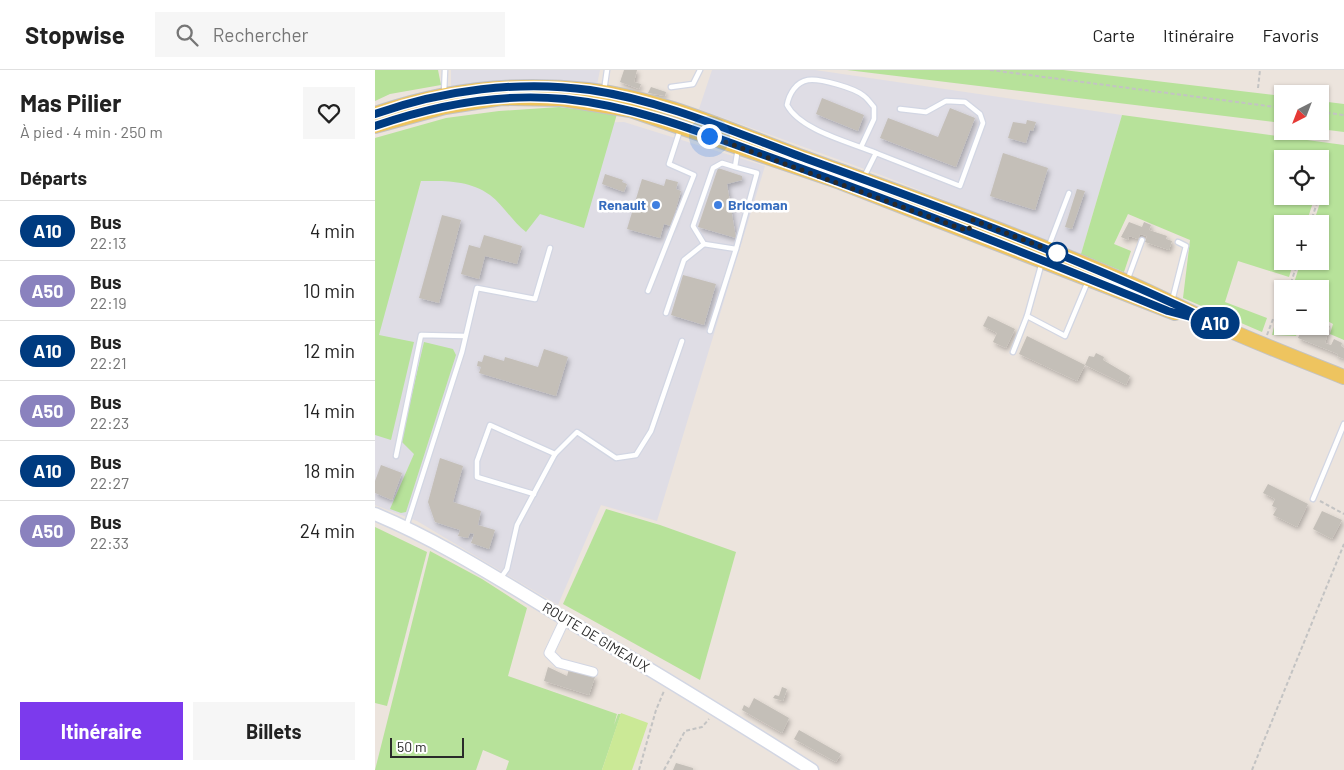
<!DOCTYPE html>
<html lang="fr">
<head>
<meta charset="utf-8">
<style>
	:root { --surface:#fff; --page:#f6f6f6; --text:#222; --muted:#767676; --line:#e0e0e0; --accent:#7c3aed }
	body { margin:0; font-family:Barlow,sans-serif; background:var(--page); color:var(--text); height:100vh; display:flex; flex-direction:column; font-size:19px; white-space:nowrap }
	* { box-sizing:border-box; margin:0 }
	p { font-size:16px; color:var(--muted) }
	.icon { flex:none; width:28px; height:28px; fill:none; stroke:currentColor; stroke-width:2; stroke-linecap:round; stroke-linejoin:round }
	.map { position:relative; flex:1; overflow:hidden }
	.panel { display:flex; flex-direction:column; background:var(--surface); width:375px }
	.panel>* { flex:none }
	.badge { padding:0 10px; border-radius:16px; font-size:18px; line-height:32px }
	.needle { width:32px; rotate:222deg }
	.fabs { position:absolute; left:899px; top:15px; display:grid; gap:10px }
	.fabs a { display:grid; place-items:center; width:55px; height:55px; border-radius:0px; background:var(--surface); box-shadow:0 1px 4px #0004; font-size:25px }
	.scale { position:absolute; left:15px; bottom:12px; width:74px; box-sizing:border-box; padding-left:5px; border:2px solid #2a2a2a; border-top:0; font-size:14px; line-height:18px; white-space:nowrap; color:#2a2a2a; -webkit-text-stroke:4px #fff; paint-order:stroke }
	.you { position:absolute; width:25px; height:25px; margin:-12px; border:4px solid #fff; border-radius:50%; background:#1a73e8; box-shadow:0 0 0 8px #1a73e833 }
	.map>.badge { position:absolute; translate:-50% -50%; box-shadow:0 0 0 2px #fff }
	h2 { padding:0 20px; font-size:19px; line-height:45px }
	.round { display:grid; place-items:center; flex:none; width:52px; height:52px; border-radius:0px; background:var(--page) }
	.summary { display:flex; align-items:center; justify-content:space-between; height:85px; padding:0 20px }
	h1 { font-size:24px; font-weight:700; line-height:38px }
	.cta { display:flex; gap:10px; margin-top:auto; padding:10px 20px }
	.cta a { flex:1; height:58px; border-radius:0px; background:var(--accent); color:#fff; font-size:20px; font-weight:700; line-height:58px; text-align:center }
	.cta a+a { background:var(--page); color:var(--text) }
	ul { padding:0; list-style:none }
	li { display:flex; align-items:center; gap:15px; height:60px; padding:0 20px; border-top:1px solid var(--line) }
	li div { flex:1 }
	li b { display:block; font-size:19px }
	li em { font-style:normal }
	li .badge { min-width:55px; font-weight:700; text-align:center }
	header { display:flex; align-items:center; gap:30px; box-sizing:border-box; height:70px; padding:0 25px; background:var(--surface); border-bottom:1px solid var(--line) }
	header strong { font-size:24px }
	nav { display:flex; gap:28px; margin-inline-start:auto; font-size:18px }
	.search { width:350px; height:45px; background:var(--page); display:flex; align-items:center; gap:12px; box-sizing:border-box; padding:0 18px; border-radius:0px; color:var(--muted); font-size:19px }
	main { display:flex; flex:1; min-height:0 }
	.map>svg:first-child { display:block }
</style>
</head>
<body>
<header>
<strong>Stopwise</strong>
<div class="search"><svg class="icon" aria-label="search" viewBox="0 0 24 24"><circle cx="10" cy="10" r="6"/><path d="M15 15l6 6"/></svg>Rechercher</div>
<nav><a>Carte</a><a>Itinéraire</a><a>Favoris</a></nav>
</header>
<main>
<section class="panel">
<div class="summary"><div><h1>Mas Pilier</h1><p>À pied · 4 min · 250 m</p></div><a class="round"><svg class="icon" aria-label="heart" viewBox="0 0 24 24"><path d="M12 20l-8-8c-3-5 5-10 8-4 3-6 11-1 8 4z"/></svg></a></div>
<h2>Départs</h2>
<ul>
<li><span class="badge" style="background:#003b80;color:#fff">A10</span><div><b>Bus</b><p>22:13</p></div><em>4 min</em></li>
<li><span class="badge" style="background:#8a82be;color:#fff">A50</span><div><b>Bus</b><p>22:19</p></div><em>10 min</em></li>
<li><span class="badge" style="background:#003b80;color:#fff">A10</span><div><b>Bus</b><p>22:21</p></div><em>12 min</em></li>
<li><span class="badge" style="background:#8a82be;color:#fff">A50</span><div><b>Bus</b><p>22:23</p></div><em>14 min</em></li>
<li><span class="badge" style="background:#003b80;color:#fff">A10</span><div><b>Bus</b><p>22:27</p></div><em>18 min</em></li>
<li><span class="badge" style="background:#8a82be;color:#fff">A50</span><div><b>Bus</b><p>22:33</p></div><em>24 min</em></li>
</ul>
<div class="cta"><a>Itinéraire</a><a>Billets</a></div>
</section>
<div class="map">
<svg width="969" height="700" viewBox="0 0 969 700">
	<defs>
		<filter id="shadow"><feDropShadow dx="2" dy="3" stdDeviation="2.5" flood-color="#0004"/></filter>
	</defs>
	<rect width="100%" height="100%" fill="#ece4dd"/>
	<g fill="#dfdde5">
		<path d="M76 0H225L222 15 132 12 76 16Z"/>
		<path d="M337 0H440L747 45 706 184 506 105 324 39Z"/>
		<path d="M249 52 390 96 282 451 226 435 183 535 42 451 0 435V261L63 57Z"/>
	</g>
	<g fill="#b7e29a">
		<path d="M0 0H63L66 15 15 24 0 31Z"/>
		<path d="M472 0H688L907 26V53Z"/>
		<path d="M945 31 969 34V62L945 59Z"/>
		<path d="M184 37 242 44 209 158 165 144 151 162C137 151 128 135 115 125 94 110 71 111 46 111L4 265 39 272 16 370 0 365V68L71 48 124 41Z"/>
		<path d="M747 45 969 75V270L955 264 958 254 945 247V219H917L926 191H945V154H938L945 133V89H908V126H940L931 154H908V191H919L914 207 863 191 850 232 892 248 887 262 808 228 815 170 753 144 739 174 756 181 749 202 706 184Z"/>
		<path d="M907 242 908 256H925L921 266 897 265 900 253Z"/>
		<path d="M49 272 78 279 81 285 31 442 26 443 15 439 39 384 26 371Z"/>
		<path d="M231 439 285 455 361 482 325 610 188 534Z"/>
		<path d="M0 457 52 482 12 636 0 633Z"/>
		<path d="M55 481 107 509 152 538 133 606 242 644 239 655 243 644H246L227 700H131L134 691 108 680 101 700H0Z"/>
	</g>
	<path fill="#cbe996" d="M246 643 273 653 257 700H227Z"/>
	<g fill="#c4bfb8" filter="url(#shadow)">
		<path d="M249 0H262L259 12 266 14 264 19 245 12Z"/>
		<path d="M276 17 291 22 290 26 273 23Z"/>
		<path d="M447 28 489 45 483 61 441 44Z"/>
		<path d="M575 38 600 48 581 97 505 68 513 48 563 67Z"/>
		<path d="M652 50 661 52 658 61 655 60 651 73 633 68 638 52 651 54Z"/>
		<path d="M628 83 673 98 660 140 615 126Z"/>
		<path d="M343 98 367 106V110L352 114 361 168 323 157Z"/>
		<path d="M230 104 248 110 247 112 252 114 249 122 227 114Z"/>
		<path d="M267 109 289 116 291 109 303 112 301 119 306 121 296 156 289 154 285 168 252 159Z"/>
		<path d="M702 119 710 121 697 159 690 157Z"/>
		<path d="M67 145 86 150 64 233 44 228Z"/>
		<path d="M754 152 767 157 769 152 776 155 774 160 792 166 791 169 797 171 794 180 770 172 772 166 765 164 763 169 754 166 753 170 746 167Z"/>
		<path d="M109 165 147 176 142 194 110 186 104 209 86 204 94 175 105 178Z"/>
		<path d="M308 205 341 214 329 255 296 245Z"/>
		<path d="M613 246 640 259 631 278 618 272 622 263 608 256Z"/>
		<path d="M945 252 955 256 950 273 956 275 959 269 967 273 966 276 969 278V289L962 286 963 284 923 268 928 256H945Z"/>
		<path d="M652 266 710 295 714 286 719 287 721 283 729 287 728 290 755 306 751 315 710 295 702 311 644 284Z"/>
		<path d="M169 279 193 287 181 326 104 303 106 297 102 296 103 291 107 292 109 285 129 291 130 287 163 297Z"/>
		<path d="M65 388 88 396 78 432 106 441 103 455 120 460 114 479 96 473 99 464 95 463 93 468 83 466 85 460 60 452 53 432Z"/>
		<path d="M6 395 27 403 17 430 0 423V411Z"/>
		<path d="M893 414 933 434 922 457 898 445 902 438 897 436 900 429 888 423Z"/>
		<path d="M947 441 967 450 957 469 938 459Z"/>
		<path d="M173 597 192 606 194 599 220 607 214 625 169 611Z"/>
		<path d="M407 617 412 619 408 631 398 628 400 625 404 626Z"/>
		<path d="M379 628 414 648 407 663 367 640 369 635 374 638Z"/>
		<path d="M424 660 466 684 461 692 419 669Z"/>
		<path d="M301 693 318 698V700H298Z"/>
	</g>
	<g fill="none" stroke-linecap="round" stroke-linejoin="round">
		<g stroke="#d2d6e3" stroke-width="7">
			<g id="lane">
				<path d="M296 17 318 14 325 0"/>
				<path d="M229 21 232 0"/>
				<path d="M69 23 70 0"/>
				<path d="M486 77 499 49V37C496 34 493 29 489 26 480 18 444 8 433 10 421 12 414 24 412 35 425 60 474 72 501 83"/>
				<path d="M360 97 382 103 361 179 329 174 318 156 338 98 347 93 360 97 363 78"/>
				<path d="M489 107 501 83 585 116 608 53 605 44 590 32 571 31 551 42 525 39"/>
				<path d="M673 178 694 123"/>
				<path d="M752 211 767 170"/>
				<path d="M273 221 319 105 294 94 305 60"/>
				<path d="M797 231 811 176 803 172"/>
				<path d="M291 243 309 190 329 174"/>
				<path d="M652 246 667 192"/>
				<path d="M335 261 361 179"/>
				<path d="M638 282 652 246 690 266 713 211"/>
				<path d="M21 386 46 265 90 266"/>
				<path d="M159 424 102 407V391L115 355 180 384"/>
				<path d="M938 429 969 354"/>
				<path d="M31 457 87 282 102 218 160 229 175 178"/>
				<path d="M125 509 132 499 142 455 180 384 202 362 241 388 261 385 276 361 307 271"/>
			</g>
		</g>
		<g stroke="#d2d6e3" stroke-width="11">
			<path id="street" d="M190 549 174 583 184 593 218 602"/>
		</g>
		<g stroke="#d2d6e3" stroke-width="15">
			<path id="secondary" d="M0 444C65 471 125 510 185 546 270 596 354 647 437 700"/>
		</g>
		<g stroke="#c3c3c3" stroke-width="16">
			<g id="primary">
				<path d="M0 44C68 20 141 12 213 20 286 28 356 61 424 86 534 126 645 165 752 212 782 225 811 240 840 254 882 273 926 290 969 307"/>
				<path d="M0 56 70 37 127 28 187 29 255 40 465 112 800 243"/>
			</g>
		</g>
		<g stroke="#c3c3c3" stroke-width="2" stroke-dasharray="4 2.5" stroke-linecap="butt">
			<path d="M615 0 908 38"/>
			<path d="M883 18 885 0"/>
			<path d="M945 42 969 45"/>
			<path d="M935 154 943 130"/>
			<path d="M914 219 923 191"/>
			<path d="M892 265 898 249 908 237"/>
			<path d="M945 431 969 444"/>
			<path d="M264 700 281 640 289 621"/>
			<path d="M289 700 310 661 327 657 334 649"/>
			<path d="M877 700 969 474"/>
		</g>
		<use href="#lane" stroke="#fff" stroke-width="4.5"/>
		<use href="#street" stroke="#fff" stroke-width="9"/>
		<use href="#secondary" stroke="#fff" stroke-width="12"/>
		<use href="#primary" stroke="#eec45f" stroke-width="14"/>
	</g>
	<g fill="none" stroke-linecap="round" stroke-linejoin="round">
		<g stroke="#fff" stroke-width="11">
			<path id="line" d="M0 44C68 20 144 10 215 20 290 31 361 63 432 89 571 139 709 190 842 254L793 241C668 190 542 140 414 94 340 68 268 37 190 29 127 23 60 35 0 56"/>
		</g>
		<use href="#line" stroke="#003b80" stroke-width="8"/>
		<path stroke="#2a2a2a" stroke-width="5" stroke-dasharray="0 9" d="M334 66 593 161 598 150 682 183"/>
	</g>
	<g fill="#3f7fe0" stroke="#fff" stroke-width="2">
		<circle cx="281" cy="135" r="5"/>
		<circle cx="343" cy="135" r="5"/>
	</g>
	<circle fill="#fff" stroke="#003b80" stroke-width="2.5" cx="682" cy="183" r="10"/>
	<g text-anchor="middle" stroke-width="5" stroke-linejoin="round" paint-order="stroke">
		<g font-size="14" font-weight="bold" fill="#366cbe" stroke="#fff" text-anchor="end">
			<text x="271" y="140">Renault</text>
			<text x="353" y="140" text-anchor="start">Bricoman</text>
		</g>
		<g font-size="14" fill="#2a2a2a" stroke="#fff">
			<text transform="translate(221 567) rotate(31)" y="5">ROUTE DE GIMEAUX</text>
		</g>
	</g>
</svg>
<div class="fabs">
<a><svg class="needle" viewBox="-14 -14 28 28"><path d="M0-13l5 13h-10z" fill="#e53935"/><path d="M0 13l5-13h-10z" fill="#767676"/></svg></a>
<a><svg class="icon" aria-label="locate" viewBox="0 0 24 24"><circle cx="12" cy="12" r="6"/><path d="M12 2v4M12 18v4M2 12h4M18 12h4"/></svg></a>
<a>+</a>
<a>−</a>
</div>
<div class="scale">50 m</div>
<div class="you" style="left:334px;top:66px"></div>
<b class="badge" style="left:840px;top:253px;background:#003b80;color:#fff">A10</b>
</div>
</main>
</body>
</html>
